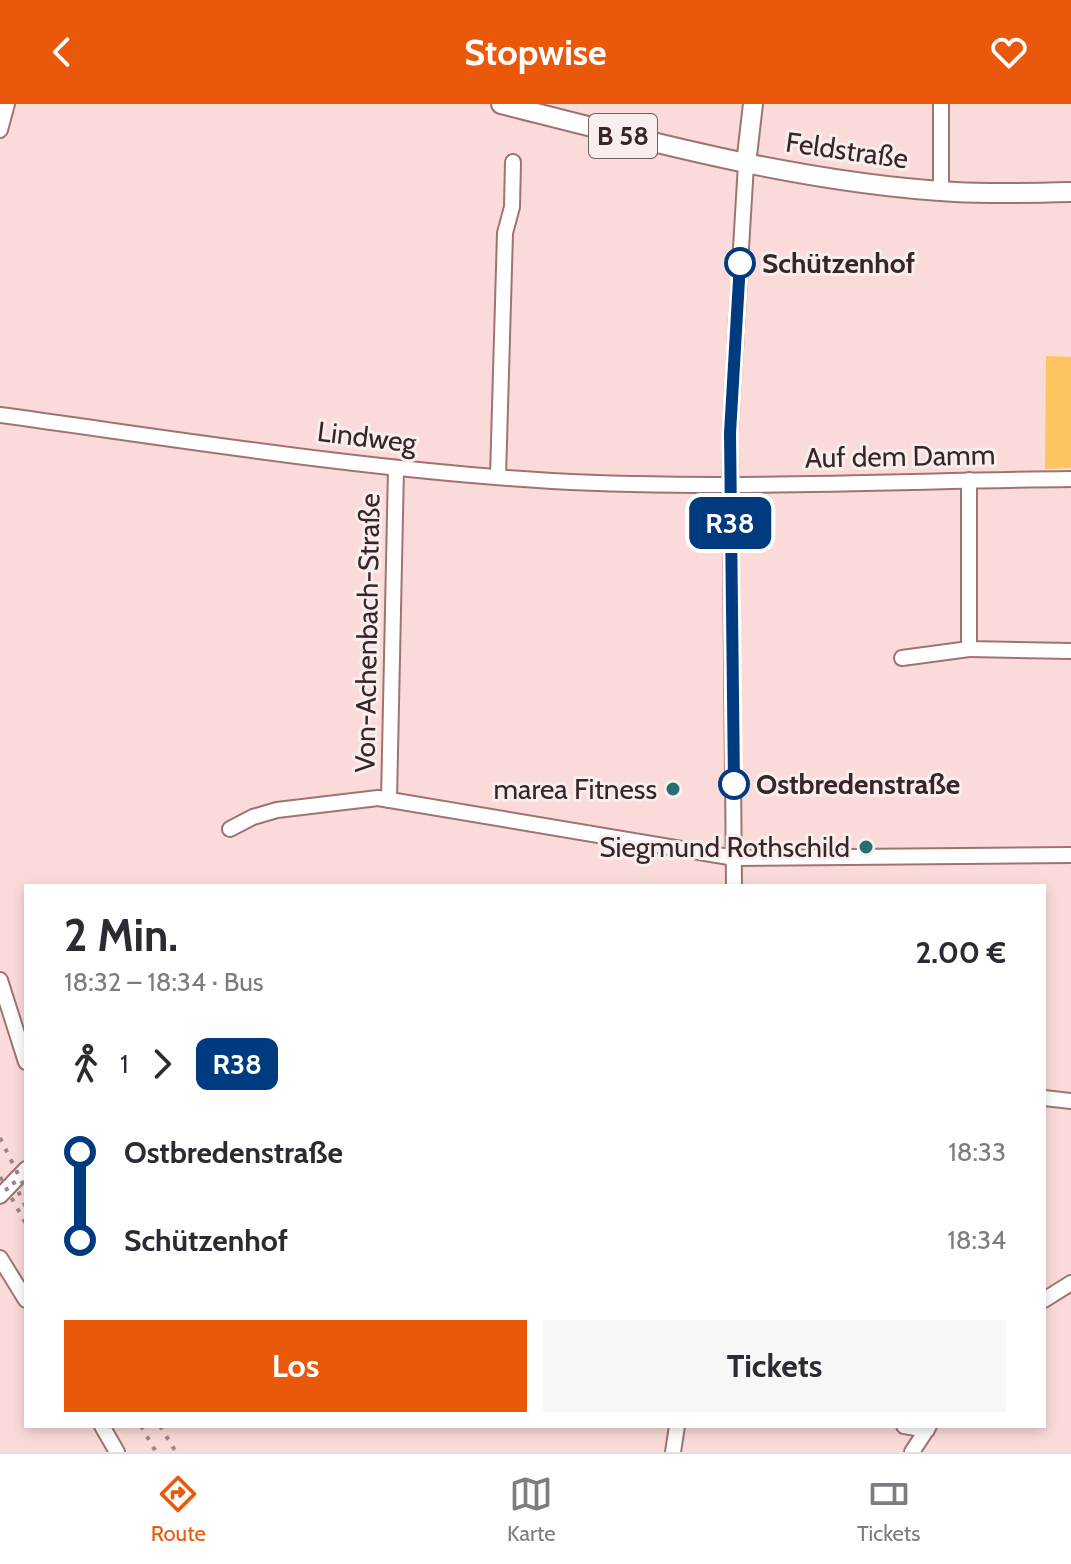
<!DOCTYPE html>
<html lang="de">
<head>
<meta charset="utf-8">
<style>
	:root { --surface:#fff; --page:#f7f7f7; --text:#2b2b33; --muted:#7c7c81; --line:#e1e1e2; --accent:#ea580c }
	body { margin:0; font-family:Cabin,sans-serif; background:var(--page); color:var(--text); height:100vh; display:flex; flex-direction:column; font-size:30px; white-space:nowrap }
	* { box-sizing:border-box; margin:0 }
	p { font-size:26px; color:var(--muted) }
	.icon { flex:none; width:44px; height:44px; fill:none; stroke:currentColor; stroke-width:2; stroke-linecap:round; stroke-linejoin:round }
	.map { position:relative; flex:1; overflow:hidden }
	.details { position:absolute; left:24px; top:780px; width:1022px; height:544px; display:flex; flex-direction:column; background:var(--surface); border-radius:0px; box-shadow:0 4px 12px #0003 }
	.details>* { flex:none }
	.badge { padding:0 16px; border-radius:12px; font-size:28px; line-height:52px }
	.map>.badge { position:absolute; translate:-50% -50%; box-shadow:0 0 0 4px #fff }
	.legs { display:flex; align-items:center; gap:12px; height:88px; padding:0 40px; font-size:26px }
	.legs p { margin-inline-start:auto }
	.head { display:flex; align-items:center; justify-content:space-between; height:136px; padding:0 40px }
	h1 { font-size:44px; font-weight:700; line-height:60px }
	.button { display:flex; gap:16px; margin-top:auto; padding:16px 40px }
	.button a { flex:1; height:92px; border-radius:0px; background:var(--accent); color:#fff; font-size:32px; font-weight:700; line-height:92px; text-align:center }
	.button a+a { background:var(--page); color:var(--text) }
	ul { padding:0 40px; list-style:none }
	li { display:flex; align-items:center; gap:28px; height:88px; font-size:30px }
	li i { display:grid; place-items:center; width:12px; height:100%; margin:0 10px; background:currentColor }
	li i::after { content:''; width:20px; height:20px; margin:-10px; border:6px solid; border-radius:50%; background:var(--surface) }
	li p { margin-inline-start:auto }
	li:first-child i { background:linear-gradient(#0000 50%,currentColor 0) }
	li:last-child i { background:linear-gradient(currentColor 50%,#0000 0) }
	header { display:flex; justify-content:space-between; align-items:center; height:104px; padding:0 40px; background:var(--accent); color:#fff; font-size:36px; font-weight:700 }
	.menu { display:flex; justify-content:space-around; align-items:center; height:112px; border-top:2px solid var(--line); background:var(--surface); font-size:22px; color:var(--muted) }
	.menu a { display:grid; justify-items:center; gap:4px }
	.menu .selected { color:var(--accent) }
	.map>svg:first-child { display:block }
</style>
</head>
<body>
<header><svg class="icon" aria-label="back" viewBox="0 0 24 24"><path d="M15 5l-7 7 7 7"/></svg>Stopwise<svg class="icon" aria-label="heart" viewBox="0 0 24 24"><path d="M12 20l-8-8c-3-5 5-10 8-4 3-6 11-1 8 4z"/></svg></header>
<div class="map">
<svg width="1071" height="1348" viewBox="0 0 1071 1348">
	<rect width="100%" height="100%" fill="#fadbda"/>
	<path fill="#fec460" d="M1046 252 1071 253V364L1045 365Z"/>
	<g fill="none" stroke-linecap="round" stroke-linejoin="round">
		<g stroke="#a07373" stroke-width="18">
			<g id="minor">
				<path d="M0 26 7 0"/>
				<path d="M941 87V0"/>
				<path d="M0 311C183 336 367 366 552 377 725 386 898 377 1071 375"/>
				<path d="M498 373 505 129 512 103 513 58"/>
				<path d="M969 376V545L1071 547"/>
				<path d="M902 554 969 545"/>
				<path d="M389 696 396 364"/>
				<path d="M230 725 253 713 277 706 378 694 735 754 1071 751"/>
				<path d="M734 782 730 329 746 60"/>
				<path d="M0 876 26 958"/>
				<path d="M1044 994 1071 997"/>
				<path d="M0 1092 26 1065"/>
				<path d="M0 1154 26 1196"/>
				<path d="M1044 1196 1071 1179"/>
				<path d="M102 1322 117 1348"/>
				<path d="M904 1322 927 1326"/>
				<path d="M673 1348 677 1322"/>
				<path d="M912 1348 929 1322"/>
			</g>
		</g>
		<g stroke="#a07373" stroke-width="22">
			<g id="major">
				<path d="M501 0C651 38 800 79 955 88 994 90 1033 89 1071 88"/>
				<path d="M746 60 753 0"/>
			</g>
		</g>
		<use href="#minor" stroke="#fff" stroke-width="14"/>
		<use href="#major" stroke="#fff" stroke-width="18"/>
		<g stroke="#9f8585" stroke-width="4" stroke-dasharray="4 8" stroke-linecap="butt">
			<path d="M0 1034 26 1086"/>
			<path d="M0 1073 26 1120"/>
			<path d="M13 1077 26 1103"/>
			<path d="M141 1322 156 1348"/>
			<path d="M160 1322 176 1348"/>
		</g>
	</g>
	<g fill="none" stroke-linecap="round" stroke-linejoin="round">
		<g stroke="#fff" stroke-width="18">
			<path id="line-1" d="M734 680 730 329 740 159"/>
		</g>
		<use href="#line-1" stroke="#003b80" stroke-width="12"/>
	</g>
	<g fill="#fff" stroke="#003b80" stroke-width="4">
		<circle cx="740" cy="159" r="14"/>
		<circle cx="734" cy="680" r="14"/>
	</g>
	<g fill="#257073" stroke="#f8eeed" stroke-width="3">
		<circle cx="673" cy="685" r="8"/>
		<circle cx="866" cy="743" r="8"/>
	</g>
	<g text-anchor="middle" stroke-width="6" stroke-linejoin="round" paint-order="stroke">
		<rect fill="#f8eeed" stroke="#726161" stroke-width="2" x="589" y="10" width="68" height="44" rx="6"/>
		<g font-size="26" font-weight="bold" fill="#382525">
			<text x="623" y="41">B 58</text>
		</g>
		<g font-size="28" fill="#382525" stroke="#f8eeed">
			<text transform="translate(847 46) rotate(8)" y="10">Feldstraße</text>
			<text transform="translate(367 333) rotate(7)" y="10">Lindweg</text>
			<text transform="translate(900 352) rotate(-1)" y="10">Auf dem Damm</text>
			<text transform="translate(367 529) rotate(-89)" y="10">Von-Achenbach-Straße</text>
		</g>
		<g font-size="28" font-weight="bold" fill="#382525" stroke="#f8eeed" text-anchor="start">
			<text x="762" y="169">Schützenhof</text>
			<text x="756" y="690">Ostbredenstraße</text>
		</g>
		<g font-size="28" fill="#382525" stroke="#f8eeed" text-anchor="end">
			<text x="657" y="695">marea Fitness</text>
			<text x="850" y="753">Siegmund Rothschild</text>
		</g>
	</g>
</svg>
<b class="badge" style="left:730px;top:419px;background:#003b80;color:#fff">R38</b>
<section class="details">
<div class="head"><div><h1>2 Min.</h1><p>18:32 – 18:34 · Bus</p></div><b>2.00 €</b></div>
<div class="legs"><svg class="icon" aria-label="walk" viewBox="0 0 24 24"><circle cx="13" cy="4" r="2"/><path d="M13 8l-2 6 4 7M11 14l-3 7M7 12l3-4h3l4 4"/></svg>1<svg class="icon" aria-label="forward" viewBox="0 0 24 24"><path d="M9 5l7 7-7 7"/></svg><b class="badge" style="background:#003b80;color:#fff">R38</b></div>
<ul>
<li><i style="color:#003b80"></i><b>Ostbredenstraße</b><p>18:33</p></li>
<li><i style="color:#003b80"></i><b>Schützenhof</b><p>18:34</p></li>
</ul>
<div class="button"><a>Los</a><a>Tickets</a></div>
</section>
</div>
<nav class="menu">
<a class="selected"><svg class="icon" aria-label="directions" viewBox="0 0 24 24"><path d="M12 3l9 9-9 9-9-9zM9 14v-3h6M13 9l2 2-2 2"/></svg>Route</a>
<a><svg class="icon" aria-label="map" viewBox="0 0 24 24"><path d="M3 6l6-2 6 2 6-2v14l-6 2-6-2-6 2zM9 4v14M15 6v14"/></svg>Karte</a>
<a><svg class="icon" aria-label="tickets" viewBox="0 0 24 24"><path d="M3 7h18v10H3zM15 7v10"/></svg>Tickets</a>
</nav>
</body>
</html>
